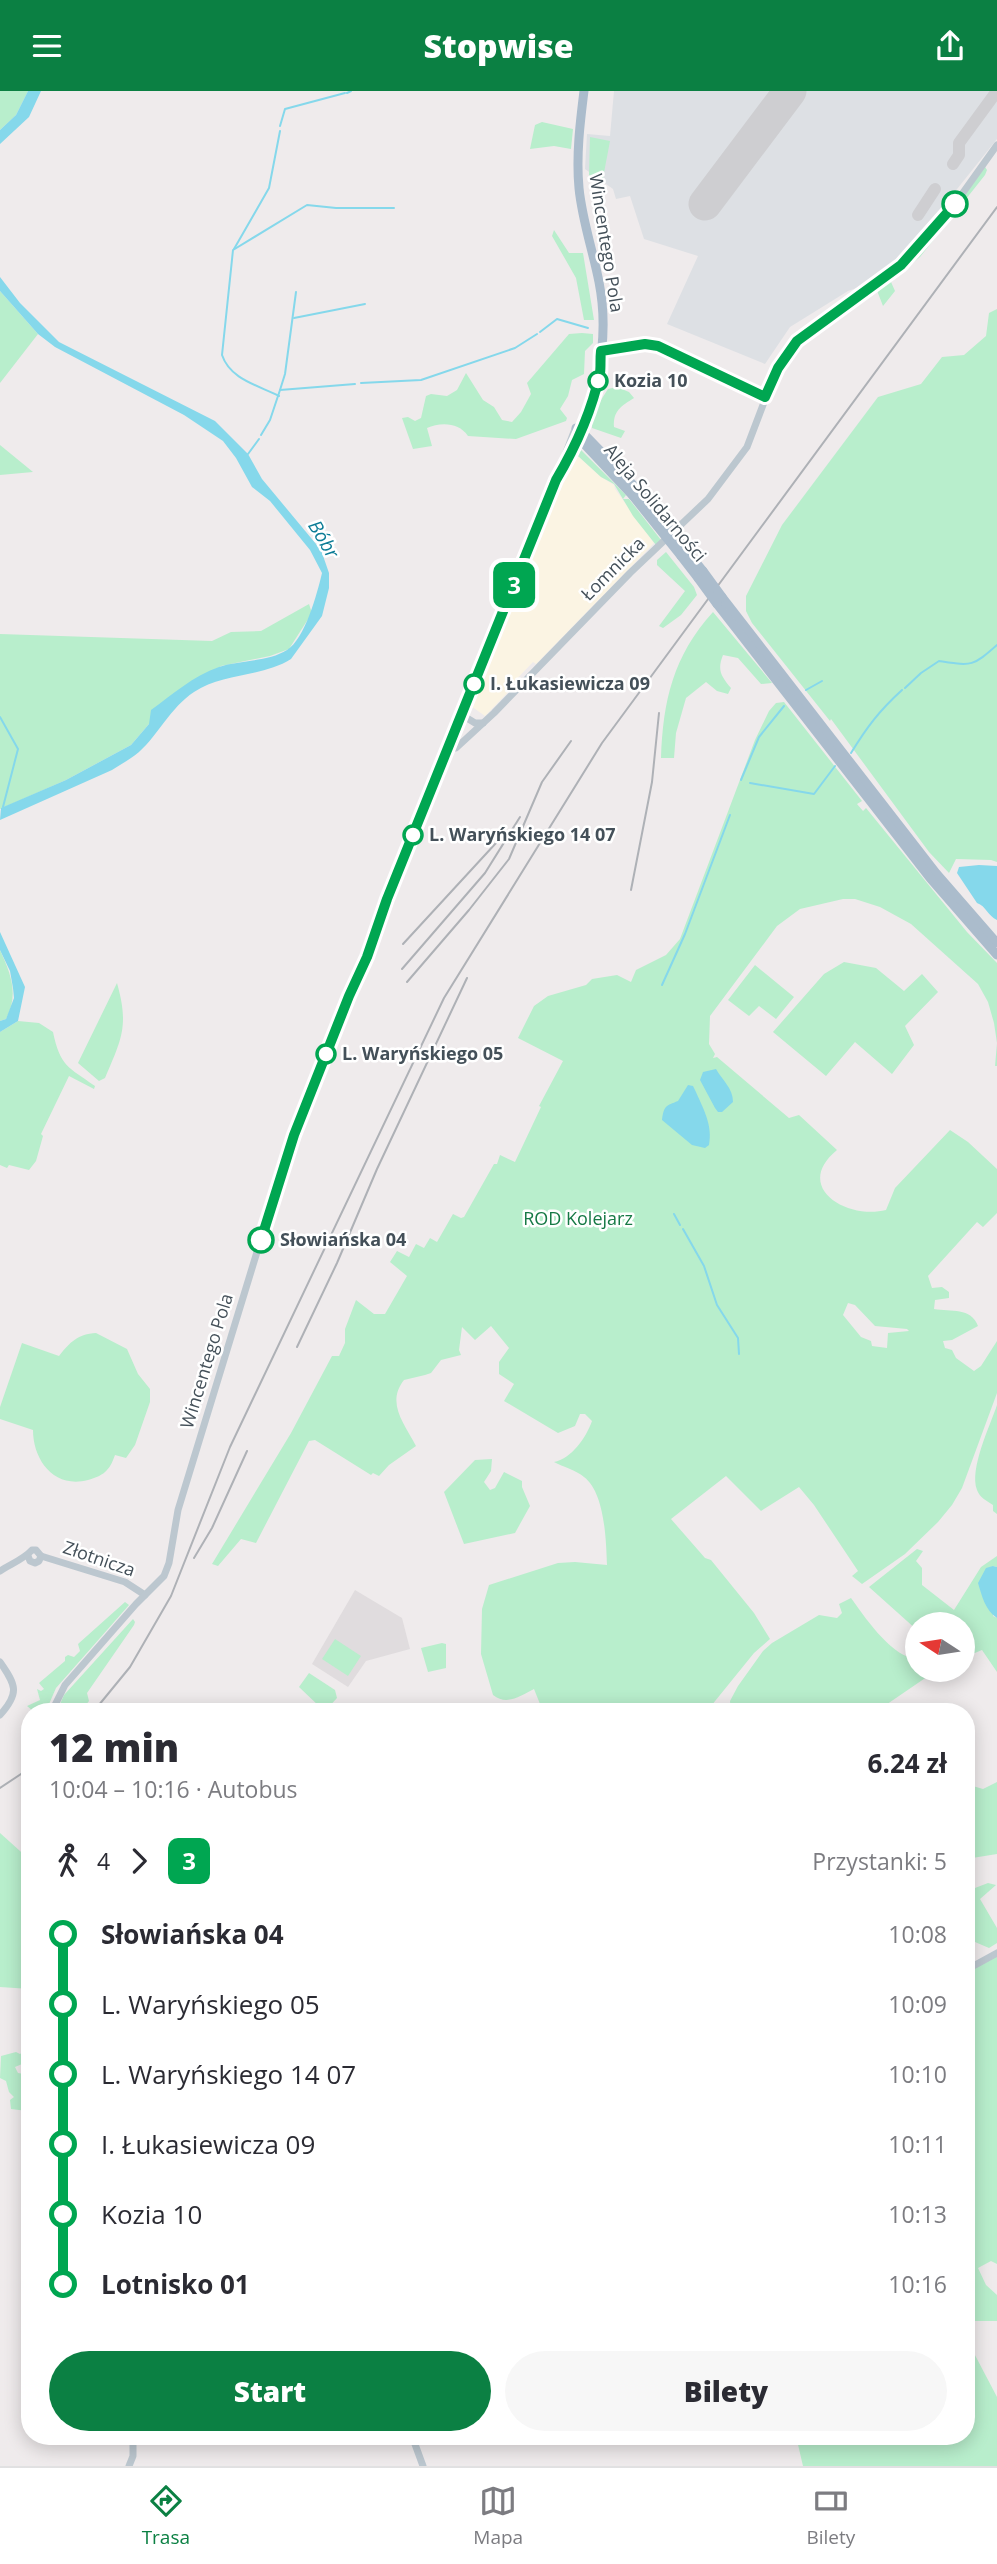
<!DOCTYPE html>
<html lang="pl">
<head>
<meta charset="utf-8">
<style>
	:root { --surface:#fff; --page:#f7f7f7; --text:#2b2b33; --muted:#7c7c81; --line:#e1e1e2; --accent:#0b8043 }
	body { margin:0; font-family:"Open Sans",sans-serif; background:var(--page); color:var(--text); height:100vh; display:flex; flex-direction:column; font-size:26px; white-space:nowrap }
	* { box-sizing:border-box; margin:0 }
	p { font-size:23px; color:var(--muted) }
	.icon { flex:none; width:38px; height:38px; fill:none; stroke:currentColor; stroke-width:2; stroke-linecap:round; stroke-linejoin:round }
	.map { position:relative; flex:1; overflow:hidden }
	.details { position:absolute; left:21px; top:1612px; width:954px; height:742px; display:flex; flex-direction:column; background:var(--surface); border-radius:28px; box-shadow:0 4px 18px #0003 }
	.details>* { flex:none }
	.badge { padding:0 14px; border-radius:10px; font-size:24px; line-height:46px }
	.needle { width:46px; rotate:282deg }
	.fabs { position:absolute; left:905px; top:1521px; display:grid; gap:14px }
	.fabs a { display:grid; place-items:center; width:70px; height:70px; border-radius:50%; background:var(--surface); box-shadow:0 4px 18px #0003; font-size:35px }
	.map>.badge { position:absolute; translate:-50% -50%; box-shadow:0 0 0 4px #fff }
	.legs { display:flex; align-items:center; gap:10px; height:77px; padding:0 28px; font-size:23px }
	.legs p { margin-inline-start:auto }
	.summary { display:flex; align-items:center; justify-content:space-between; height:119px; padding:0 28px }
	h1 { font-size:38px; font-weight:800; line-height:52px }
	.primary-button { display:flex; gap:14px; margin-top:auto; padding:14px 28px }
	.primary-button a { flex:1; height:80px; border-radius:42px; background:var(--accent); color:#fff; font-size:28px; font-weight:800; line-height:80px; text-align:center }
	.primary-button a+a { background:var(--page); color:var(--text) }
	ul { padding:0 28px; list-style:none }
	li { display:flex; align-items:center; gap:24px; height:70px; font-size:26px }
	li i { display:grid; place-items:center; width:10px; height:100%; margin:0 9px; background:currentColor }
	li i::after { content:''; width:18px; height:18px; margin:-9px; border:5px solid; border-radius:50%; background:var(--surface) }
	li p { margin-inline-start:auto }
	li:first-child i { background:linear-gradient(#0000 50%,currentColor 0) }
	li:last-child i { background:linear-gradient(currentColor 50%,#0000 0) }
	header { display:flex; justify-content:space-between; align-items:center; height:91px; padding:0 28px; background:var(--accent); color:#fff; font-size:32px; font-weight:800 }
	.tabs { display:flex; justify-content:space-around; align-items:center; height:98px; border-top:2px solid var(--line); background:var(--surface); font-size:19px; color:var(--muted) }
	.tabs a { display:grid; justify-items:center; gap:4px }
	.tabs .current { color:var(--accent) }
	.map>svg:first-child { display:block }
</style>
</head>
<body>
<header><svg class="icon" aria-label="menu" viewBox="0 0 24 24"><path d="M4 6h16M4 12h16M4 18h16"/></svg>Stopwise<svg class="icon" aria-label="share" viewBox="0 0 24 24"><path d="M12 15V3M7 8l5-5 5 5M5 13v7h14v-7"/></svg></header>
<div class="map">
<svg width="997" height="2375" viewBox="0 0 997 2375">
	<rect width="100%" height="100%" fill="#efebec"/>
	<path fill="#fbf4e3" d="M578 365 601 386 614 394 615 398 654 452 536 573 533 571 508 597 509 600 485 625 471 615 511 516 515 517 531 477 528 475 570 370 573 372Z"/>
	<path fill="#e0dcde" d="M355 1499 402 1527 410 1558 366 1570 348 1596 312 1573Z"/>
	<path fill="#dde0e4" d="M614 0H997V48L910 157 871 192 848 200 790 236 765 273 667 233 698 165 644 148 630 105 616 108 613 98 585 78 587 43 610 45Z"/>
	<g fill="#b8eecc" fill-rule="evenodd">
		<path d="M0 0H28L16 24 0 39Z"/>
		<path d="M542 31 573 38 571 58 554 55 530 58 535 34Z"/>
		<path d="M590 46 610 50 603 87 599 94 589 84Z"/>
		<path d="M985 76 987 79 985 84 920 166 891 191 895 200 883 215 876 197C921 166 953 120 985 76Z"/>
		<path d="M554 139 569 162H583L594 229H584L576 187 552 145Z"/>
		<path d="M0 200 38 243 0 292Z"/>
		<path d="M997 218V771L991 769 956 768 949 782 929 761 831 628 830 630 752 532 746 520V505L782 434 878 306 921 293 942 266 964 264 986 245 989 222Z"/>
		<path d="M582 242 593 243V252L585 260 584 283 572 289 568 305 560 318 567 327 566 330 516 348 468 345C459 331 440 331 427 337L432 355 413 358 402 327 408 326 415 330 421 327 426 305 431 303 447 305 457 299 466 282 483 309 494 316 502 329 512 331 521 321 531 303 527 292 569 243Z"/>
		<path d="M617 296 629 301 634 307C621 315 613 320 614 336L625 340 621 347 592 337C591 323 601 309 608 298Z"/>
		<path d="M0 354 33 381 0 384Z"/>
		<path d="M581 359 626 404 623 408H629L661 449 656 454 633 425 614 393 601 386 578 365 572 372 570 370 575 362Z"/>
		<path d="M666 461 694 496 697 504 681 524 663 537 659 535 685 500 657 474V469Z"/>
		<path d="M309 513 312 522 289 558 270 565 221 575 149 633 131 654 66 689 0 718V543L212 550 231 541 261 540Z"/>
		<path d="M713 521 772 592 761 593 738 567 723 564C717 579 721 585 731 597L728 603 717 600 706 591 686 607 676 642 674 667H661C663 610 673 565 713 521Z"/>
		<path d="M784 611 862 710 857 713 863 720 866 717 967 841 997 872V975H995L997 952 994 932 988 911 978 893 911 833 880 816 855 808H843L800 818 777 835 710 925 709 953 715 963 713 967 717 966 789 1027 799 1024 837 1059C792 1096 847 1129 886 1119L895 1097 950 1039 968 1051 997 1078V1122L983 1136 977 1131 928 1185 932 1197 942 1196 949 1201V1207L935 1209 934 1218C951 1221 971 1216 978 1235L952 1249 943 1250 945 1257 952 1259 956 1267 974 1280 981 1275 997 1250V1302L962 1397 952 1414 938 1431 905 1463 862 1493 852 1485 858 1480 814 1414 799 1396 761 1420 726 1385 671 1428 705 1467 711 1469 754 1522 770 1548 754 1562 707 1620H546L548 1617 540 1613 534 1598C520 1605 507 1615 493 1604L481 1563 482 1518 489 1494 558 1472 575 1471 607 1474C606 1449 605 1402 584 1386 576 1379 563 1376 554 1371 571 1368 586 1347 592 1330L585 1323H580L575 1335 558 1342 504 1310 514 1293 499 1283V1271L509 1257 491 1235 475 1249 462 1236 459 1259 461 1264 441 1269 431 1282 425 1284 404 1289C386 1312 404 1332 416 1355L389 1374 379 1385 373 1382 371 1384 315 1349 309 1350 256 1452 241 1448 218 1475 212 1473 291 1342 332 1265H339L345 1252V1238L356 1209 374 1223H385L407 1185 390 1171 397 1160 409 1166 416 1153 424 1157 430 1147 437 1151 453 1123 461 1127 464 1126 494 1073H497L500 1064 515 1071 541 1016 539 1015 563 970 518 947 534 915 548 905 586 894 592 888 617 884 631 891 636 879 666 864 680 848 755 649 769 620 776 612ZM848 1212 855 1214 875 1235 907 1238 909 1240 888 1242 887 1257 872 1255 871 1250 861 1246 843 1224Z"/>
		<path d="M0 859C11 883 19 904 6 928L0 930Z"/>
		<path d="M844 871 876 877 904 900 922 883 938 901 905 935 914 954 892 983 855 951 826 985 773 941 824 883Z"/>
		<path d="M755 874 794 906 776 928 759 915 749 925 728 909Z"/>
		<path d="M117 892C129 935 122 947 105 987L99 990 78 972Z"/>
		<path d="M18 930 39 932 53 941C60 975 68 976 95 995L94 998 69 985 41 1043 43 1045 36 1070 29 1079 9 1074 7 1077 0 1074V941Z"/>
		<path d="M96 1242 127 1258 138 1283 150 1298V1311L135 1354 126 1367 115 1364C113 1369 111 1375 107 1379 103 1384 95 1387 88 1389 54 1398 33 1369 33 1339L0 1328V1316L22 1252 59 1265C70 1251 78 1243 96 1242Z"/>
		<path d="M997 1314V1423L993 1420V1414C987 1410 980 1407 977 1399 969 1378 990 1335 997 1314Z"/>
		<path d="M492 1368 491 1380 484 1391 490 1399 495 1397 504 1381 522 1390V1396L530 1415 515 1442 464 1453 444 1401 475 1369Z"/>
		<path d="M917 1458 923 1460 916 1470 922 1477V1494L954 1519 981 1476 997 1465V1476L993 1475V1525L997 1527V1581L982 1559 963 1567 962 1533H917V1539L869 1496Z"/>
		<path d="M851 1507C864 1525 889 1562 912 1567L917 1563V1578L937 1579 877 1620H731L730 1610 738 1595 763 1560 772 1552 819 1524 837 1527 842 1522 839 1513Z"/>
		<path d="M125 1511 129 1514 56 1597 46 1620H33L27 1615 40 1609 37 1598 41 1600 44 1598 39 1592 65 1570V1566L68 1564 74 1566 80 1560 78 1553Z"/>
		<path d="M133 1528 135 1531 134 1534 87 1602 89 1610 81 1620H57L64 1604Z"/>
		<path d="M335 1548 361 1565 348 1585 322 1568Z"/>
		<path d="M442 1552 446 1553V1577L428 1581 421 1557Z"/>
		<path d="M309 1582 335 1599 337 1607 327 1618 321 1617 299 1596Z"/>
		<path d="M997 1691V1763L966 1768V1693L983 1698Z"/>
		<path d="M0 1742 30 1769V1898L0 1896Z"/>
		<path d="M988 1792 996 1794 980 1808 997 1837V1852L989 1857 975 1851 966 1857V1795L975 1797Z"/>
		<path d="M997 1862V2173L991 2170 978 2177 986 2194 997 2204V2230H966V1879Z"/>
		<path d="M30 1947V1971L25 1966H21L22 1973 15 1976 18 1982 30 1984 27 2020 11 2018 10 2009 14 2006 9 2001 6 1990 0 1987 1 1965 16 1961 20 1963 28 1958 26 1948Z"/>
		<path d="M966 2247 997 2306V2375H803L796 2345H966Z"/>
	</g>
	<g fill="#85d8eb">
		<path d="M28 0H41L29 26 0 53V39L16 24Z"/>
		<path d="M0 186 20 212 59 251 215 330 248 363 262 388 321 459 329 482V497L322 525 291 568C263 586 222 582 194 601 170 617 159 643 139 661 131 668 121 673 112 679L0 729 1 717 66 689 131 654 149 633 151 619C173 603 193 585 219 576 240 569 268 571 287 559 305 548 317 503 322 482L310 459 270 410 252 396 236 367 223 350 184 324 55 256 38 243 0 200Z"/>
		<path d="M979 774 997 775V829C988 825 986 815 977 812L957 782 959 776Z"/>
		<path d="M0 841 25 896 18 930 0 941V930L6 928 14 907 13 897 10 880 0 859Z"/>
		<path d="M716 978C722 989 733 997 733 1011L722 1021H718L715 1017 700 989 703 981Z"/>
		<path d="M688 994 693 995 695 999C703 1017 713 1034 709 1054L705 1057 692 1054 662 1029C664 1014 666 1015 678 1010Z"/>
		<path d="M993 1475 997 1476V1527C985 1519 982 1505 978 1492L986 1477Z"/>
	</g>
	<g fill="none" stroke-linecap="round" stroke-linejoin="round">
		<g stroke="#85d8eb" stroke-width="2">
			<path d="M347 2 351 0"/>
			<path d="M280 35 285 18 345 2"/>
			<path d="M234 158 269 97 280 40"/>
			<path d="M294 227 365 213"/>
			<path d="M540 241 557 228 588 237"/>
			<path d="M361 292 421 289 515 257 537 243"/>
			<path d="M280 299 285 283 296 201"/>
			<path d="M279 305C257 294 230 288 222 264L233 159 307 114 336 117H394"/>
			<path d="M261 344 270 329 280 299 355 293"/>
			<path d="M248 363 259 348"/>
			<path d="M905 597 921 582 939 570C972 575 972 576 997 554"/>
			<path d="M806 599 822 590"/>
			<path d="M0 626 18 658 3 716"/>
			<path d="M851 662C867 636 879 620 902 599"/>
			<path d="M741 689 759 646 784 615"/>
			<path d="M750 692 814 703 835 675"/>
			<path d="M662 894 685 843 730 724"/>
			<path d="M674 1123 680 1134"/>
			<path d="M683 1138 704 1175 717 1214 738 1247 739 1263"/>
		</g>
		<g stroke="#ceced1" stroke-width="12">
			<path d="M953 73 959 64V52L997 0"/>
			<path d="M918 124 935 98"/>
		</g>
		<path stroke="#ceced1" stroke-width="33" d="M705 113 790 0"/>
		<g stroke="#bcc7cf" stroke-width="7">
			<path d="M462 624 475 632H483"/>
			<path d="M448 657H456L494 622 630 482 708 408 747 356 774 285 791 257 816 234 901 174 947 124 997 54"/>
			<path d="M356 882 374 839"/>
			<path d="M28 1465 30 1470 35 1472 39 1470 41 1465"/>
			<path d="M0 1480C11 1473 24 1468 32 1459H36L41 1465 125 1491 145 1504"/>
			<path d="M0 1571C16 1594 20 1602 0 1624"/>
			<path d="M52 1620 65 1594 136 1513 164 1485 169 1472 178 1419 287 1063 349 905 369 861 379 830 554 393 575 338 580 339 556 389"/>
			<path d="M966 1879 997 1862"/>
			<path d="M412 2345 423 2375"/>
			<path d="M129 2375 133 2365V2345"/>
		</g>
		<g stroke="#abbccc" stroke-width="9">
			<path d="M584 0C580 32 576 65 579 97 582 129 593 160 599 191 609 242 600 292 580 339L639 400"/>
			<path d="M576 337 585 354 633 405"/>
			<path d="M687 460 703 480"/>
			<path d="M681 465 698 487"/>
			<path d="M722 506 936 782 997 852"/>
			<path d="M717 513 930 787 997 864"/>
		</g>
		<g stroke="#aeb1b6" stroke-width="2">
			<path d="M631 799 652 691 659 622"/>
			<path d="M403 853 496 752"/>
			<path d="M402 878 485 782 520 726"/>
			<path d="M407 891 469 819 509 768 542 691 571 650"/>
			<path d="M297 1256 337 1172 377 1078 467 887"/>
			<path d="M194 1467 212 1437 247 1360"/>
			<path d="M94 1620 130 1576 171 1505 230 1356 444 907 602 652 997 116"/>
			<path d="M0 1697 30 1677"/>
		</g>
		<g stroke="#abbccc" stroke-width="9">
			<path d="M639 400 687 460"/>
			<path d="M633 405 681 465"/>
			<path d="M703 480 722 506"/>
			<path d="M698 487 717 513"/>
		</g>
	</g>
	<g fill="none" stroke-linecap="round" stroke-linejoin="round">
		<g stroke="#fff" stroke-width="16">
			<path id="line-1" d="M261 1149 294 1044 349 905 367 866 387 808 556 389C575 357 592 319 600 282 601 275 600 268 601 260L645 253 658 255 765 306 778 277 797 250 901 174 955 113"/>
		</g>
		<use href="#line-1" stroke="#00a651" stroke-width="10"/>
	</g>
	<g fill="#fff" stroke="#00a651" stroke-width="3.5">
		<circle cx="955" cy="113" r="12"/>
		<circle cx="598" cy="290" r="9"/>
		<circle cx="474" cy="593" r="9"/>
		<circle cx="413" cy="744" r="9"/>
		<circle cx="326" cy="963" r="9"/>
		<circle cx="261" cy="1149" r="12"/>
	</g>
	<g text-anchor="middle" stroke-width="5" stroke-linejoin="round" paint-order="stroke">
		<g font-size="18" fill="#445059" stroke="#fff">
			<text transform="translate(606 152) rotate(81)" y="6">Wincentego Pola</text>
			<text transform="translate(655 412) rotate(50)" y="6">Aleja Solidarności</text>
			<text transform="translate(613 478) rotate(-45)" y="6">Łomnicka</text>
			<text transform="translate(207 1270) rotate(-73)" y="6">Wincentego Pola</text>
			<text transform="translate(99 1468) rotate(19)" y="6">Złotnicza</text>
		</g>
		<g font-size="18" font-weight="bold" fill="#445059" stroke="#fff" text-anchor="start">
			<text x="614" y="296">Kozia 10</text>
			<text x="490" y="599">I. Łukasiewicza 09</text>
			<text x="429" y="750">L. Waryńskiego 14 07</text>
			<text x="342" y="969">L. Waryńskiego 05</text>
			<text x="280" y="1155">Słowiańska 04</text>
		</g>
		<g font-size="18" fill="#167945" stroke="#fff">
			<text x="578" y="1134">ROD Kolejarz</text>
		</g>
		<g font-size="19" font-style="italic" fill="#0c7c96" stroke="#fff">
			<text transform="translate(324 448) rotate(59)" y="7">Bóbr</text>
		</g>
	</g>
</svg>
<div class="fabs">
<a><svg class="needle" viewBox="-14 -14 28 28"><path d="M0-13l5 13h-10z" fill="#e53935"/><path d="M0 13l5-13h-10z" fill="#7c7c81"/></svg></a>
</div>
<b class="badge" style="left:514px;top:494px;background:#00a651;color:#fff">3</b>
<section class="details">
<div class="summary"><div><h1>12 min</h1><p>10:04 – 10:16 · Autobus</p></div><b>6.24 zł</b></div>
<div class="legs"><svg class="icon" aria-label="walk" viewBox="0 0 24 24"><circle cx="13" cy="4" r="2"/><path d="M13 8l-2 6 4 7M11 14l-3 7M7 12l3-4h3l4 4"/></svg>4<svg class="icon" aria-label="forward" viewBox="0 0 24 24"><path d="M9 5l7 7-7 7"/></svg><b class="badge" style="background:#00a651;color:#fff">3</b><p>Przystanki: 5</p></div>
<ul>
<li><i style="color:#00a651"></i><b>Słowiańska 04</b><p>10:08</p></li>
<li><i style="color:#00a651"></i><span>L. Waryńskiego 05</span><p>10:09</p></li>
<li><i style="color:#00a651"></i><span>L. Waryńskiego 14 07</span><p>10:10</p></li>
<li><i style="color:#00a651"></i><span>I. Łukasiewicza 09</span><p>10:11</p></li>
<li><i style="color:#00a651"></i><span>Kozia 10</span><p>10:13</p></li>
<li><i style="color:#00a651"></i><b>Lotnisko 01</b><p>10:16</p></li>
</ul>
<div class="primary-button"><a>Start</a><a>Bilety</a></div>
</section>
</div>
<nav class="tabs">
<a class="current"><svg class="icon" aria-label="directions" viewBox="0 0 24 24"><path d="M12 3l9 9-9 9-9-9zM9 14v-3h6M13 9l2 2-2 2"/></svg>Trasa</a>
<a><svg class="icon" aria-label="map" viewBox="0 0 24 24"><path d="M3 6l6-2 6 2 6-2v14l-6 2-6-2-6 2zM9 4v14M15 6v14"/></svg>Mapa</a>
<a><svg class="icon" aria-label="tickets" viewBox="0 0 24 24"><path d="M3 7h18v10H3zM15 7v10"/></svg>Bilety</a>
</nav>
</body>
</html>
